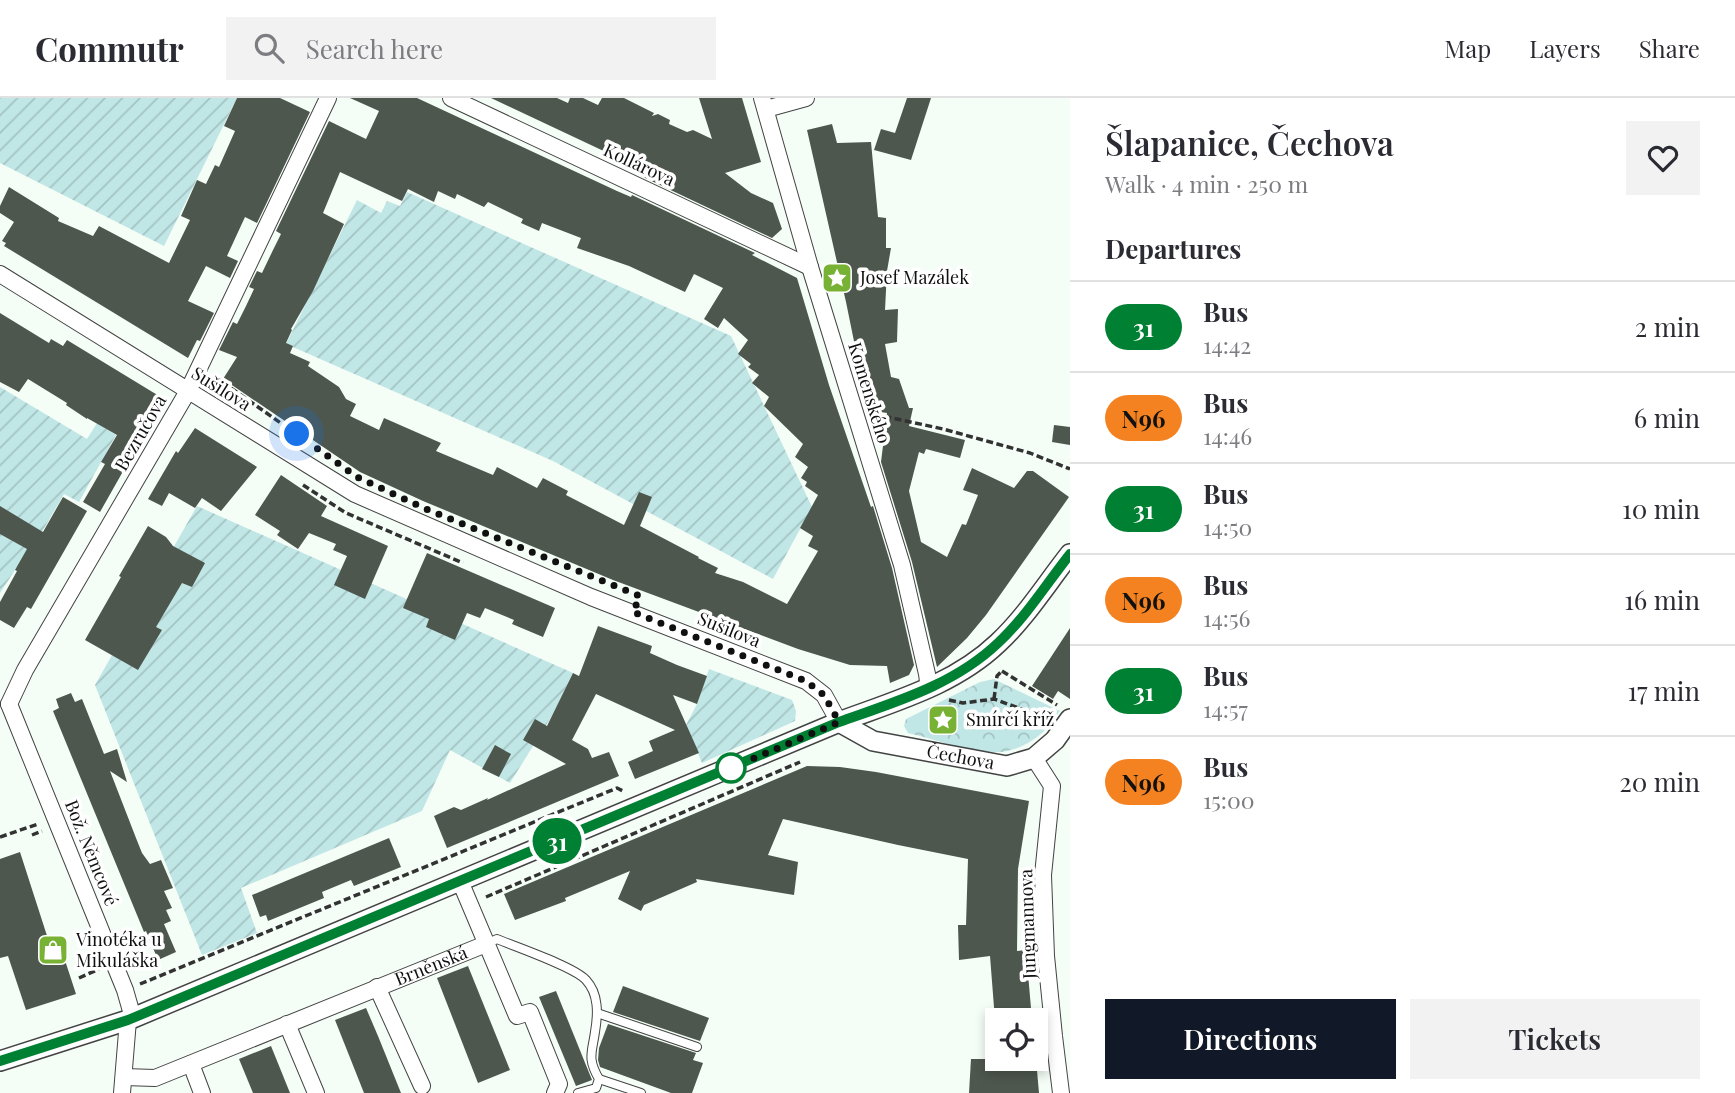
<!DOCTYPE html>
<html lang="en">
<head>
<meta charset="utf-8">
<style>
	:root { --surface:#fff; --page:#f2f2f3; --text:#2b2b33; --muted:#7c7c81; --line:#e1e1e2; --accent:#111827 }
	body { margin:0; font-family:"Playfair Display",serif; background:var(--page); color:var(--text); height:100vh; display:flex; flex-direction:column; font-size:26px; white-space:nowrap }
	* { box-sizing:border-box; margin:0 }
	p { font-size:23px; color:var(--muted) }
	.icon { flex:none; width:38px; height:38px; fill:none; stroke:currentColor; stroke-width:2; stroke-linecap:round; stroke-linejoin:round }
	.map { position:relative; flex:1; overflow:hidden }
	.side { display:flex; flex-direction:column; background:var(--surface); width:665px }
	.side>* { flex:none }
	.badge { padding:0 14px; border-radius:23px; font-size:24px; line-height:46px }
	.tools { position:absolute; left:985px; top:910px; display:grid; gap:14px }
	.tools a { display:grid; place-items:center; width:63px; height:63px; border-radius:0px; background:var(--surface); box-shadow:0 4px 10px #0003; font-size:35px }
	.you { position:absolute; width:35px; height:35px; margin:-18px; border:5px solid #fff; border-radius:50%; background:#1a73e8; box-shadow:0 0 0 10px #1a73e833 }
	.map>.badge { position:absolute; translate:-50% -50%; box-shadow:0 0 0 4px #fff }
	h2 { padding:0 35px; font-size:26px; line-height:63px }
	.round { display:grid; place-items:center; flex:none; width:74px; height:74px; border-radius:0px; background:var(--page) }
	.head { display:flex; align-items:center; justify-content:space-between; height:119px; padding:0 35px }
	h1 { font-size:33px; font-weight:600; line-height:52px }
	.button { display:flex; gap:14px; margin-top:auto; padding:14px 35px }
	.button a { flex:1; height:80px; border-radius:0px; background:var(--accent); color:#fff; font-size:28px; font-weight:600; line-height:80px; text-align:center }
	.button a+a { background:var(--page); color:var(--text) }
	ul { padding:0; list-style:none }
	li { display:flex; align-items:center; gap:21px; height:91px; padding:0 35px; border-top:2px solid var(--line) }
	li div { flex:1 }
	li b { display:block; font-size:26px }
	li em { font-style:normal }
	li .badge { min-width:77px; font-weight:700; text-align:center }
	header { display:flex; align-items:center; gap:42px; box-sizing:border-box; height:98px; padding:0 35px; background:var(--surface); border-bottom:2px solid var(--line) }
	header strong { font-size:33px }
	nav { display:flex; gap:38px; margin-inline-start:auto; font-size:24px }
	.search { width:490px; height:63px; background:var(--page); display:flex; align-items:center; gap:18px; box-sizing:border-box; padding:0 24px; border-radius:0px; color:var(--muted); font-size:26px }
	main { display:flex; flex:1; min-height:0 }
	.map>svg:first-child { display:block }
</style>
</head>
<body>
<header>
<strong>Commutr</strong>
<div class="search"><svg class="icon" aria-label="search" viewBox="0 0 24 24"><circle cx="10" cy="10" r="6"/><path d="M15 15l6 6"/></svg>Search here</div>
<nav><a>Map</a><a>Layers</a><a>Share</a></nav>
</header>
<main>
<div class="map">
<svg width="1070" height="995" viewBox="0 0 1070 995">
	<defs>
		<pattern id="park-crowns" width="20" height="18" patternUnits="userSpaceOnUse" patternTransform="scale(1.75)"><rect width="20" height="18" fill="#c0e6e5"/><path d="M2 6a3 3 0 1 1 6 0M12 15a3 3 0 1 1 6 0" fill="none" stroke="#a4c4c3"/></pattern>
		<pattern id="garden-furrows" width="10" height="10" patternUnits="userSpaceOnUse" patternTransform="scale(1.75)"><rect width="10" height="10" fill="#c0e6e5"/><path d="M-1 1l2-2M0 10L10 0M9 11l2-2" fill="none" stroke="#a4c4c3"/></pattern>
	</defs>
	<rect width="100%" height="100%" fill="#f4fef7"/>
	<path fill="url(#park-crowns)" d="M994 581 1060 613C1054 620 1049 628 1043 634 1030 646 1011 655 993 654 966 653 934 641 908 635L904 628 906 621 980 584Z"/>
	<g fill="url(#garden-furrows)">
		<path d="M0 0H237L164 148 0 65Z"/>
		<path d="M407 94 731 238 812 409 773 481 553 363 286 246 357 102 381 115 387 103 400 108Z"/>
		<path d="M0 289 87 341 97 325 116 337 79 404 64 396 31 453 19 466 0 495Z"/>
		<path d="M197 408 573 575 553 616 510 685 450 652 422 713 241 790 257 835 202 857 95 587Z"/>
		<path d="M709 571 792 602 796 613 795 623 702 665 686 627 697 606Z"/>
	</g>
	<g fill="#4e574d" fill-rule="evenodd">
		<path d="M237 0H280L310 14 257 125 245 119 227 158 238 163 230 180 206 168 188 203 214 215 200 243 197 242 188 260 4 148 6 145 2 143 14 124 0 115V108L9 89 59 120 58 123 93 138 99 128 169 165 190 122 181 118 197 82 206 86 215 67 219 69 235 33 224 28Z"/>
		<path d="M350 0H417L617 93 631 99 632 97 755 155 752 157 797 180 829 287 871 409 873 408 892 470 914 567 909 577 890 585 887 568 850 567 798 551 613 482 423 403 360 374 223 281 237 259 219 252 233 224 237 226 246 208 254 191 249 189 257 173 262 175 273 152 281 136 276 133 329 23 366 41 379 13ZM340 74 402 103 408 91 434 104 438 93 455 101 457 96 484 109 488 104 523 121 521 125 539 133 542 125 581 140 577 150 629 168 685 194 694 176 723 190 704 221 718 230 724 220 748 242 738 256 751 266 748 269 759 277 752 285 769 299 764 308 803 346 795 359 808 369 801 380 807 384 805 388 818 397 800 430 813 438 808 448 818 453 787 506 743 484 715 475 718 470 698 460 699 459 640 428 652 399 639 394 624 427 566 397 568 393 543 380 537 390 497 369 493 377 436 353 441 345 384 320 379 332 350 318 356 306 346 301 339 289 308 268 310 264 290 255 293 248 286 245 292 232 291 231 313 193 344 126 323 115Z"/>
		<path d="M491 0H557L568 5 570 0H583L598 7 602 0H624L654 15 652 18 658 16 670 22 669 26 687 34 693 32 712 41 699 0H742L761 64 725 75 751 95 773 105 782 131 772 140 641 78 644 72Z"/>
		<path d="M907 0H931L911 62 874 52 881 31 895 35Z"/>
		<path d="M832 26 837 45 871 44 878 119 886 120V150H891L887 173 885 212 898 211 897 244 885 246 891 279 899 281 909 310H913L909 328 965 342 960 360 926 351 924 356 919 354 909 393 921 444 947 459 962 426 966 427 978 397 963 392 972 370 1014 390 1027 373H1033L1069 399 986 517 967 540 937 569 912 464 881 364 887 315 868 312 846 204 807 32Z"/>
		<path d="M0 215 49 245 51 241 63 248 67 242 164 301 100 414 83 404 105 366 101 364 117 337 87 320V321L66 307 67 305 28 281 19 294 0 284Z"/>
		<path d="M1054 327 1070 329V347L1052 344Z"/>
		<path d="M195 330 257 369 221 413 202 400 195 410 169 395 162 408 148 401 176 353 178 355Z"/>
		<path d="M281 377 327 408 321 418 388 448 365 501 334 487 347 458 333 452 336 446 309 435 298 451 277 437 280 433 255 417Z"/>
		<path d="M63 399 87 413 31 511 27 509 14 530 0 522V504L17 473 15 472 27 451 0 436V408L43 434Z"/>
		<path d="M148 428 166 439 173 448 205 465 192 489 182 485 156 529 162 532 138 572 85 542 121 479 119 478Z"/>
		<path d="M427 455 555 510 543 539 512 526 514 522 485 510 480 520 467 515 455 542 426 529 429 521 403 510Z"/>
		<path d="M598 528 652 548 650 555 677 567 707 578 697 606 673 597 699 655 635 681 628 664 653 653 649 643 675 632 596 596 572 642 588 651 592 660 609 654 619 678 447 750 434 718 454 709 461 712 488 700 487 702 566 666 523 642 535 621 547 628 573 575 579 578Z"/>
		<path d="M1070 530V601L1058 593 1053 601 1032 588Z"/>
		<path d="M71 595 75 604 82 601 104 656 117 651 127 684 110 673 136 740 142 755 150 766 161 762 173 790 164 793 172 810 166 812 171 823 164 826 176 854 158 862 146 833 144 834 53 613 59 610 56 601Z"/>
		<path d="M495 647 511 656 499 679 482 671Z"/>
		<path d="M807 668 840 669 876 674 1029 703 1018 771 1017 853 1026 852 1032 922H995L990 858 959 862 958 827H966L968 761 898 747 783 721 768 757 798 764 794 797 696 781 697 784 644 807 641 813 618 801 630 773 565 800 566 803 515 822 504 796Z"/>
		<path d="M389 740 401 769 354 788 351 782 322 794 324 800 268 823 266 817 260 819 252 797Z"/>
		<path d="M20 754 49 844 58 841 76 896 26 912 8 858 0 860V761Z"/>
		<path d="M468 868 510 972 478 985 437 880Z"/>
		<path d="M623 888 709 920 700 943 613 914Z"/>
		<path d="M556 893 592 982 576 988 539 899Z"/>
		<path d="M366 910 378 938 401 995H364L335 922Z"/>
		<path d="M608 926 696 955 693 962 703 965 692 995H671L600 969 598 962 599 950Z"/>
		<path d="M271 948 290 995H253L239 961Z"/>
		<path d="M971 961H1036L1039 995H969Z"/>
	</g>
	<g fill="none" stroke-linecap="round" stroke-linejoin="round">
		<g stroke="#434343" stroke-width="10">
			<g id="service">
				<path d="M486 846 497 841C516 849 575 869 586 882 599 896 598 916 595 934 592 955 587 960 599 981L596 990 578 995"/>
				<path d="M597 915 697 949"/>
				<path d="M599 981 641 995"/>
			</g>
		</g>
		<g stroke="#434343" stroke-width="18">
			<g id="minor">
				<path d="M451 0 810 169"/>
				<path d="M762 0 810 169 902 467 927 576 929 591"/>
				<path d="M766 11 806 0"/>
				<path d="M0 176 355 396 591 499 806 583 824 597 839 624"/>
				<path d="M9 606 25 572 188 293 328 0"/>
				<path d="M9 606 114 865 125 892 133 920"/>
				<path d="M1034 660 1052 688 1043 777 1046 858 1054 938 1061 995"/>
				<path d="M460 783 517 918 530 914 559 986 555 995"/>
				<path d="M377 889 422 988"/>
				<path d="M287 926 316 995"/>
				<path d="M191 966 202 995"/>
				<path id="s1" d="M124 979 155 980 486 846"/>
				<path d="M122 995 128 922"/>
			</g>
		</g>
		<g stroke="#434343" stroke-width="22">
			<g id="tertiary">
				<path id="s2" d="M839 624 873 643 1007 668 1034 660 1055 642 1070 621"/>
				<path d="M0 963 128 922 839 624C895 603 954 587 998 545 1026 519 1047 485 1070 456"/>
			</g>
		</g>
		<g stroke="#323232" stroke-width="3.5" stroke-dasharray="7 3.5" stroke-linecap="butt">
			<path d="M214 278 302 340"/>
			<path d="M874 316 943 331 1030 355 1070 371"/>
			<path d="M303 387 346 415 463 465"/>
			<path d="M1002 573 1057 607"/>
			<path d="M994 601 997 578 1001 574"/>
			<path d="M949 602 963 605 994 601 1024 612 1045 623"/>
			<path d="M32 737 42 733"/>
			<path d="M0 739 38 726"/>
			<path d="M486 799 800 664"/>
			<path d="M79 880 99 871"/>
			<path d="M140 886 617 690 625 694"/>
		</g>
		<use href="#service" stroke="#fff" stroke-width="8"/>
		<use href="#minor" stroke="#fff" stroke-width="16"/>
		<use href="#tertiary" stroke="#fff" stroke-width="19"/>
	</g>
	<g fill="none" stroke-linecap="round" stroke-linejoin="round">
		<g stroke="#fff" stroke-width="16">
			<path id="line" d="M0 963 128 922 839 624C895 604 954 587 998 545 1026 519 1047 485 1070 456"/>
		</g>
		<use href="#line" stroke="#008033" stroke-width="10"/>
		<path stroke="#101010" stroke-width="7" stroke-dasharray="0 12.6" d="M297 336 357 379 426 411 640 498 633 514 806 583 824 597 839 624 731 670"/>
	</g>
	<defs>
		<g id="sight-square" transform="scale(1.575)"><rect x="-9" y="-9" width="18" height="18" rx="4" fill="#78b235" stroke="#fff"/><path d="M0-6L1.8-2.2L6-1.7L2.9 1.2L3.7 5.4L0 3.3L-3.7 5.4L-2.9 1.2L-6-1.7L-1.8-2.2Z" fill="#fff"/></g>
		<g id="shop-square" transform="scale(1.575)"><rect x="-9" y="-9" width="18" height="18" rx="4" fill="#78b235" stroke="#fff"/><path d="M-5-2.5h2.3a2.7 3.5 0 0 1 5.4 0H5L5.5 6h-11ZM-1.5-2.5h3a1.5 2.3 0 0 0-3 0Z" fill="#fff"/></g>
	</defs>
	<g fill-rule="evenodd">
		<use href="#sight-square" x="837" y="180"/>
		<use href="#sight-square" x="943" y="622"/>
		<use href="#shop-square" x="53" y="852"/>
	</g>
	<circle fill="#fff" stroke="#008033" stroke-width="3.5" cx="731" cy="670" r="14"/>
	<g text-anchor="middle" stroke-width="7" stroke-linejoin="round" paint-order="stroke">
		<g font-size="18" fill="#101010" stroke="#fff">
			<text transform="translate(639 67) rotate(25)" y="6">Kollárova</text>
			<text transform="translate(221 291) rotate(32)" y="6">Sušilova</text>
			<text transform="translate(869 295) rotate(73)" y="6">Komenského</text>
			<text transform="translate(141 335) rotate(-60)" y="6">Bezručova</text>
			<text transform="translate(729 532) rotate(22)" y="6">Sušilova</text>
			<text dy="6" stroke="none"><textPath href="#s2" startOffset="128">Čechova</textPath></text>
			<text transform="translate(91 755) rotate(68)" y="6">Bož. Němcové</text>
			<text transform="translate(1028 826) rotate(-92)" y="6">Jungmannova</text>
			<text dy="6" stroke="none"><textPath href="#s1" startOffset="329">Brněnská</textPath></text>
		</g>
		<g font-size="18" fill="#101010" stroke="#fff" text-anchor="start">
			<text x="860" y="186">Josef Mazálek</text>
			<text x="966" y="628">Smírčí kříž</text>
			<text x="76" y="848">Vinotéka u<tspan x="76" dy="21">Mikuláška</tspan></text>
		</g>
	</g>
</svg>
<div class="tools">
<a><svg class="icon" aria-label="locate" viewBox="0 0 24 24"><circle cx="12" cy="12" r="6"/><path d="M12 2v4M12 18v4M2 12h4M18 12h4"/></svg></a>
</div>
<div class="you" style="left:297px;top:336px"></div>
<b class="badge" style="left:557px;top:743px;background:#008033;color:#fff">31</b>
</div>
<section class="side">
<div class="head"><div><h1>Šlapanice, Čechova</h1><p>Walk · 4 min · 250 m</p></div><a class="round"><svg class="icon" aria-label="heart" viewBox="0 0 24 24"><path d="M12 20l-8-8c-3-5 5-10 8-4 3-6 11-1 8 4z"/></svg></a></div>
<h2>Departures</h2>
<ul>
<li><span class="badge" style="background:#008033;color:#fff">31</span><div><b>Bus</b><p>14:42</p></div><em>2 min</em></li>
<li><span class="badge" style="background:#f58220;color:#111">N96</span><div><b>Bus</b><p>14:46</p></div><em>6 min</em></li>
<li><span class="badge" style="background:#008033;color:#fff">31</span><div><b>Bus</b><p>14:50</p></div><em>10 min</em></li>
<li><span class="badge" style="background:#f58220;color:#111">N96</span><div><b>Bus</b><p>14:56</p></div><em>16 min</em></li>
<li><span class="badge" style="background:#008033;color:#fff">31</span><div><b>Bus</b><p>14:57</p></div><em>17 min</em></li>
<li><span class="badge" style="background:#f58220;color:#111">N96</span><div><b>Bus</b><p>15:00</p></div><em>20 min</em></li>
</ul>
<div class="button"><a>Directions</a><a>Tickets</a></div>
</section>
</main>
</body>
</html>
